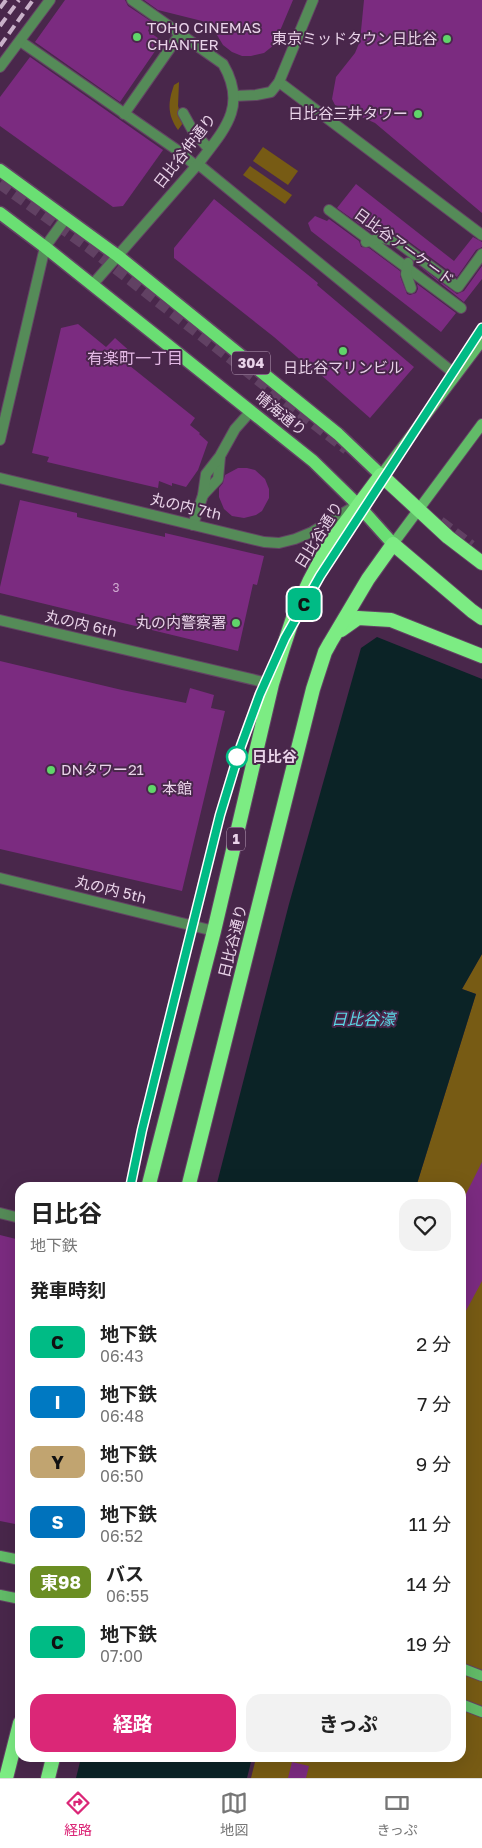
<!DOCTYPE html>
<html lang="ja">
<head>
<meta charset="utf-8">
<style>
	:root { --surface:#fff; --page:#f2f2f2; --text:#222; --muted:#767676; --line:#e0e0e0; --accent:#db2777 }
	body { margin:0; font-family:"Golos Text","Noto Sans JP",sans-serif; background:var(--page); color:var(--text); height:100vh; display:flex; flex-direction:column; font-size:19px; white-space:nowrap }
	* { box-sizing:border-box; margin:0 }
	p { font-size:16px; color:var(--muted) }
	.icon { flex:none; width:28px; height:28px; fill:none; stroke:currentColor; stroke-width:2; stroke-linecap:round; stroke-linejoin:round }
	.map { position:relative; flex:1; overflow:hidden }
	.details { position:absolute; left:15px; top:1182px; width:451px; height:580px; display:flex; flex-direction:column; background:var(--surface); border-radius:15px; box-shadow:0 5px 20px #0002 }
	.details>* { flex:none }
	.badge { padding:0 10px; border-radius:8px; font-size:18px; line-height:32px }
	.map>.badge { position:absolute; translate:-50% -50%; box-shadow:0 0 0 2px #fff }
	h2 { padding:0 15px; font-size:19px; line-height:45px }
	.round { display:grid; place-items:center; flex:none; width:52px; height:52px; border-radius:15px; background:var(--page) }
	.overview { display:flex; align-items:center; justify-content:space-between; height:85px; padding:0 15px }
	h1 { font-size:24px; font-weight:700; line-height:38px }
	.action { display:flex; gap:10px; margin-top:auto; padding:10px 15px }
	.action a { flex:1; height:58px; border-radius:15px; background:var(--accent); color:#fff; font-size:20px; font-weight:700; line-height:58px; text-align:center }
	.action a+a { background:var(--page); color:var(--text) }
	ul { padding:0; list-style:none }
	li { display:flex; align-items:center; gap:15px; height:60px; padding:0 15px }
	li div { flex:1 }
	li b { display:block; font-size:19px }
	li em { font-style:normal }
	li .badge { min-width:55px; font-weight:700; text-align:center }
	.tab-bar { display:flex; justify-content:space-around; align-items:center; height:70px; border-top:1px solid var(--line); background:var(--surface); font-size:14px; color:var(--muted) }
	.tab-bar a { display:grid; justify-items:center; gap:2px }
	.tab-bar .selected { color:var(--accent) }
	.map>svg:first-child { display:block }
</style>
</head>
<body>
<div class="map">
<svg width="482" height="1778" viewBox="0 0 482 1778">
	<rect width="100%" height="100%" fill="#49274b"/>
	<g fill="#775b14">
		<path d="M179 82 178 106 183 123 178 130C167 114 168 102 174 85Z"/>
		<path d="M263 147 298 171 288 185 253 161Z"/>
		<path d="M250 166 292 195 285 204 243 175Z"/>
		<path d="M482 954V1778H251L256 1758H461V1188L416 1187 476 994 462 989Z"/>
	</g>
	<g fill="#0b2326">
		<path d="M377 637 482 679V954L462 989 476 994 416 1187H216L289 904 361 648Z"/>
		<path d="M81 1758H252L247 1778H76Z"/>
	</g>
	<g fill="#7b2b80">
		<path d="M65 0H125L128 6 152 22 148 31 162 41 120 102 35 42Z"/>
		<path d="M144 0H293L274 45 264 53 251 56H242L232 52 223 45 211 25 202 21 158 10Z"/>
		<path d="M364 0H482V213L375 123 335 105 332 99 336 77 355 53 360 41Z"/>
		<path d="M30 57 163 150 123 206 113 207 0 126V97Z"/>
		<path d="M356 184 454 261 473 237 482 242V247L476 250 457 277 400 235 383 231 372 233 337 208Z"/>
		<path d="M214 199 318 283 317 285 414 367 370 418 312 367 311 369 274 337 174 258V248Z"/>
		<path d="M315 216 327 221 329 219 359 241 361 247 369 248 400 271V276L407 294 410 295 416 293 418 289 417 284 456 313 441 332 311 231 308 223Z"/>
		<path d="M415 263 457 294 464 291 482 266V279L464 302Z"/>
		<path d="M78 324 106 347 115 338 133 354 125 362 195 418 190 425 200 433 199 434 208 442 198 470 186 487 172 483V486L159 481 158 488 47 462 49 457 32 453 61 328Z"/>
		<path d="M238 468H247L255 470 265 479 269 489V498L262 511 256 515 244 518 232 516 224 509 219 497V488L223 483 225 475Z"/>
		<path d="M20 500 77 513V517L165 537V533L264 556 257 585 253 584 238 651 0 593V587Z"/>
		<path d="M0 661 122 690 186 703 190 688 214 695 211 708 225 711 182 891 0 849Z"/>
		<path d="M482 1162V1281L461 1320V1204Z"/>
		<path d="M0 1235 20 1240V1525L0 1521Z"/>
		<path d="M292 1762 309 1766 306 1778H288Z"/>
	</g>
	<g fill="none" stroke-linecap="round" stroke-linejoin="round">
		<g stroke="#614163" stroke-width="12" stroke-dasharray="12 6" stroke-linecap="butt">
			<path d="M0 183 89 247 347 449"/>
			<path d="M440 522 471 546"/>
		</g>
		<g stroke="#634364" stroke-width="12">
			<g id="service">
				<path d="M183 113 193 131 209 149"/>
				<path d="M203 495 218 479 220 457"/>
				<path d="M193 525 203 495 206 474 220 456 235 429 251 411"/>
			</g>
		</g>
		<g stroke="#634364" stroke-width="12">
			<g id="pedestrian">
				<path d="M279 82 482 235"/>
				<path d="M234 96 256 95 271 92 279 82 313 0"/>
				<path d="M329 210 461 308"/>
				<path d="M366 242 382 238 396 241 458 287 482 254"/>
				<path d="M408 263 406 274 411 288"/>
			</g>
		</g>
		<g stroke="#634364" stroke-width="12">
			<g id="minor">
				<path d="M132 0 223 64C248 107 224 130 198 164L456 375"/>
				<path d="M20 41 177 150 196 166"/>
				<path d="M0 67 50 0"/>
				<path d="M124 114 180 34"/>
				<path d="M0 440 45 247 66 218"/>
				<path d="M0 478 264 542 279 543 295 539 312 532 355 506"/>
				<path d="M0 620 272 684"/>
			</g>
		</g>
		<g stroke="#634364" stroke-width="12">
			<g id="tertiary">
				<path d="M93 284 198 164"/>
				<path d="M0 878 214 931"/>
				<path d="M0 1213 20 1218"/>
			</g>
		</g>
		<g stroke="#634364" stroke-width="12">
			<g id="secondary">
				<path d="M381 475 482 341"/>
				<path d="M393 544 482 424"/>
				<path d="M0 1556 20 1560"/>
				<path d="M0 1595 20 1599"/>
				<path d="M461 1668 482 1676"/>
				<path d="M461 1704 482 1712"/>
			</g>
		</g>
		<g stroke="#634364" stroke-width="15">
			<g id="primary">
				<path d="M0 170 118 256 338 434 381 475"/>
				<path d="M0 213 45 247 313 461 358 505 393 544"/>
			</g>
		</g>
		<g stroke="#634364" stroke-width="16">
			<g id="trunk">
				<path d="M341 630 358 618 391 620 482 656"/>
				<path d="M148 1188 214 931 272 684 283 648 294 615 310 580 328 546 381 475 448 537 482 563"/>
				<path d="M188 1188 313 689 325 652 330 643 368 579 393 544 472 611 482 618"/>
				<path d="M6 1778 20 1723"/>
				<path d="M48 1778 53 1758"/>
			</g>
		</g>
		<use href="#service" stroke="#558b58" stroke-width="10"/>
		<use href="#pedestrian" stroke="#558b58" stroke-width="10"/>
		<use href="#minor" stroke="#558b58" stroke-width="10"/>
		<use href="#tertiary" stroke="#558b58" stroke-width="10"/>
		<use href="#secondary" stroke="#62bb68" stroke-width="10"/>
		<use href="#primary" stroke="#6adf73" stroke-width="12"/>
		<use href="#trunk" stroke="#7cec83" stroke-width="14"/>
		<g stroke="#c9b1c9" stroke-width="4" stroke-dasharray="10 5" stroke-linecap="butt">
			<path d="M0 8 6 0"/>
			<path d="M0 26 19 0"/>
			<path d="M0 46 33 0"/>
		</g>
	</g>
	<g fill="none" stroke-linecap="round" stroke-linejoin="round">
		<g stroke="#fff" stroke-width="11">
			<path id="line" d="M130 1188 142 1130 220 815 241 746 260 694 285 638 320 576 482 328"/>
		</g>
		<use href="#line" stroke="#00bb85" stroke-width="8"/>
	</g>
	<g fill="#60d56a" stroke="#49274b" stroke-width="2">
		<circle cx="137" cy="37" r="5"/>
		<circle cx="447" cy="39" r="5"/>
		<circle cx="418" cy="114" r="5"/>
		<circle cx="343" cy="351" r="5"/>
		<circle cx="236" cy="623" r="5"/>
		<circle cx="51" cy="770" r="5"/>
		<circle cx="152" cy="789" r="5"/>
	</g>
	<circle fill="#fff" stroke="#00bb85" stroke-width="2.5" cx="237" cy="757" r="10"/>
	<g text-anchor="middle" stroke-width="4" stroke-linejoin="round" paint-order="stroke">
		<g font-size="12" fill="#cea9cf">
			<text x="116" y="592">3</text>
		</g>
		<g fill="#49274b" stroke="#b99fba" stroke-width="1">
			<rect x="232" y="351.5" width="38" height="23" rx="4"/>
			<rect x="227" y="827.5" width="18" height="23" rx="4"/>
		</g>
		<g font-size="14" font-weight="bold" fill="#e9d3e9">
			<text x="251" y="368">304</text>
			<text x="236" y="844">1</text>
		</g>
		<g font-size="15" fill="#e9d3e9" stroke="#49274b" text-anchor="start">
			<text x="147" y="33">TOHO CINEMAS<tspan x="147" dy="17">CHANTER</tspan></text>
			<text x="437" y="44" text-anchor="end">東京ミッドタウン日比谷</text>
			<text x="408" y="119" text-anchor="end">日比谷三井タワー</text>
			<text x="343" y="373" text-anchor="middle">日比谷マリンビル</text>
			<text x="226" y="628" text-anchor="end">丸の内警察署</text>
			<text x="61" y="775">DNタワー21</text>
			<text x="162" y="794">本館</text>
		</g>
		<g font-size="15" fill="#e9d3e9" stroke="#49274b">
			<text transform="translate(185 151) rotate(-52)" y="5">日比谷仲通り</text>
			<text transform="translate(404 247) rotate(36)" y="5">日比谷アーケード</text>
			<text transform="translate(281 414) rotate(39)" y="5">晴海通り</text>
			<text transform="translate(186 507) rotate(13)" y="5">丸の内 7th</text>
			<text transform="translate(319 535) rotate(-58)" y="5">日比谷通り</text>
			<text transform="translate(81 624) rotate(13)" y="5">丸の内 6th</text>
			<text transform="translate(111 890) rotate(14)" y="5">丸の内 5th</text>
			<text transform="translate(233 941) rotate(-76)" y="5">日比谷通り</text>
		</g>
		<g font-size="15" font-weight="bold" fill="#e9d3e9" stroke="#49274b" text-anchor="start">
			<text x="252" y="762">日比谷</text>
		</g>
		<g font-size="16" fill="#e2b8e4" stroke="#49274b">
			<text x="135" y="364">有楽町一丁目</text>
		</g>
		<g font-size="16" font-style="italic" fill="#5bd7e4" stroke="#49274b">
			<text x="363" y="1025">日比谷濠</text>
		</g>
	</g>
</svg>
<b class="badge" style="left:304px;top:604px;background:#00bb85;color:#111">C</b>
<section class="details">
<div class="overview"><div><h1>日比谷</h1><p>地下鉄</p></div><a class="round"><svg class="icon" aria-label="heart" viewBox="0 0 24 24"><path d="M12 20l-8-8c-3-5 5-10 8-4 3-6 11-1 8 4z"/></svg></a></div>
<h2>発車時刻</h2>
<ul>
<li><span class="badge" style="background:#00bb85;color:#111">C</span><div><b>地下鉄</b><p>06:43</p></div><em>2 分</em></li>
<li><span class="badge" style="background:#0079c2;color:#fff">I</span><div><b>地下鉄</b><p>06:48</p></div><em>7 分</em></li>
<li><span class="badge" style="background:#c1a470;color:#111">Y</span><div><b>地下鉄</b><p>06:50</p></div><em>9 分</em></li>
<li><span class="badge" style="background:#0072bc;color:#fff">S</span><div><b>地下鉄</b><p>06:52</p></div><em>11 分</em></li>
<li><span class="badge" style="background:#6b8e23;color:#fff">東98</span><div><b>バス</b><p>06:55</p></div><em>14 分</em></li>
<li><span class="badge" style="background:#00bb85;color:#111">C</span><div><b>地下鉄</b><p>07:00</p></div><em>19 分</em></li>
</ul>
<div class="action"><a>経路</a><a>きっぷ</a></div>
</section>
</div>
<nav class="tab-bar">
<a class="selected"><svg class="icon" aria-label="directions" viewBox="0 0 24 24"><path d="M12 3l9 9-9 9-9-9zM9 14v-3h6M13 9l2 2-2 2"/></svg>経路</a>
<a><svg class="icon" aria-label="map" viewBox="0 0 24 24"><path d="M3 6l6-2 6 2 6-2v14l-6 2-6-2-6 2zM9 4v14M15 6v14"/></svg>地図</a>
<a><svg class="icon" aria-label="tickets" viewBox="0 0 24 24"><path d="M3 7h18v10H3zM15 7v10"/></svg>きっぷ</a>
</nav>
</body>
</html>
